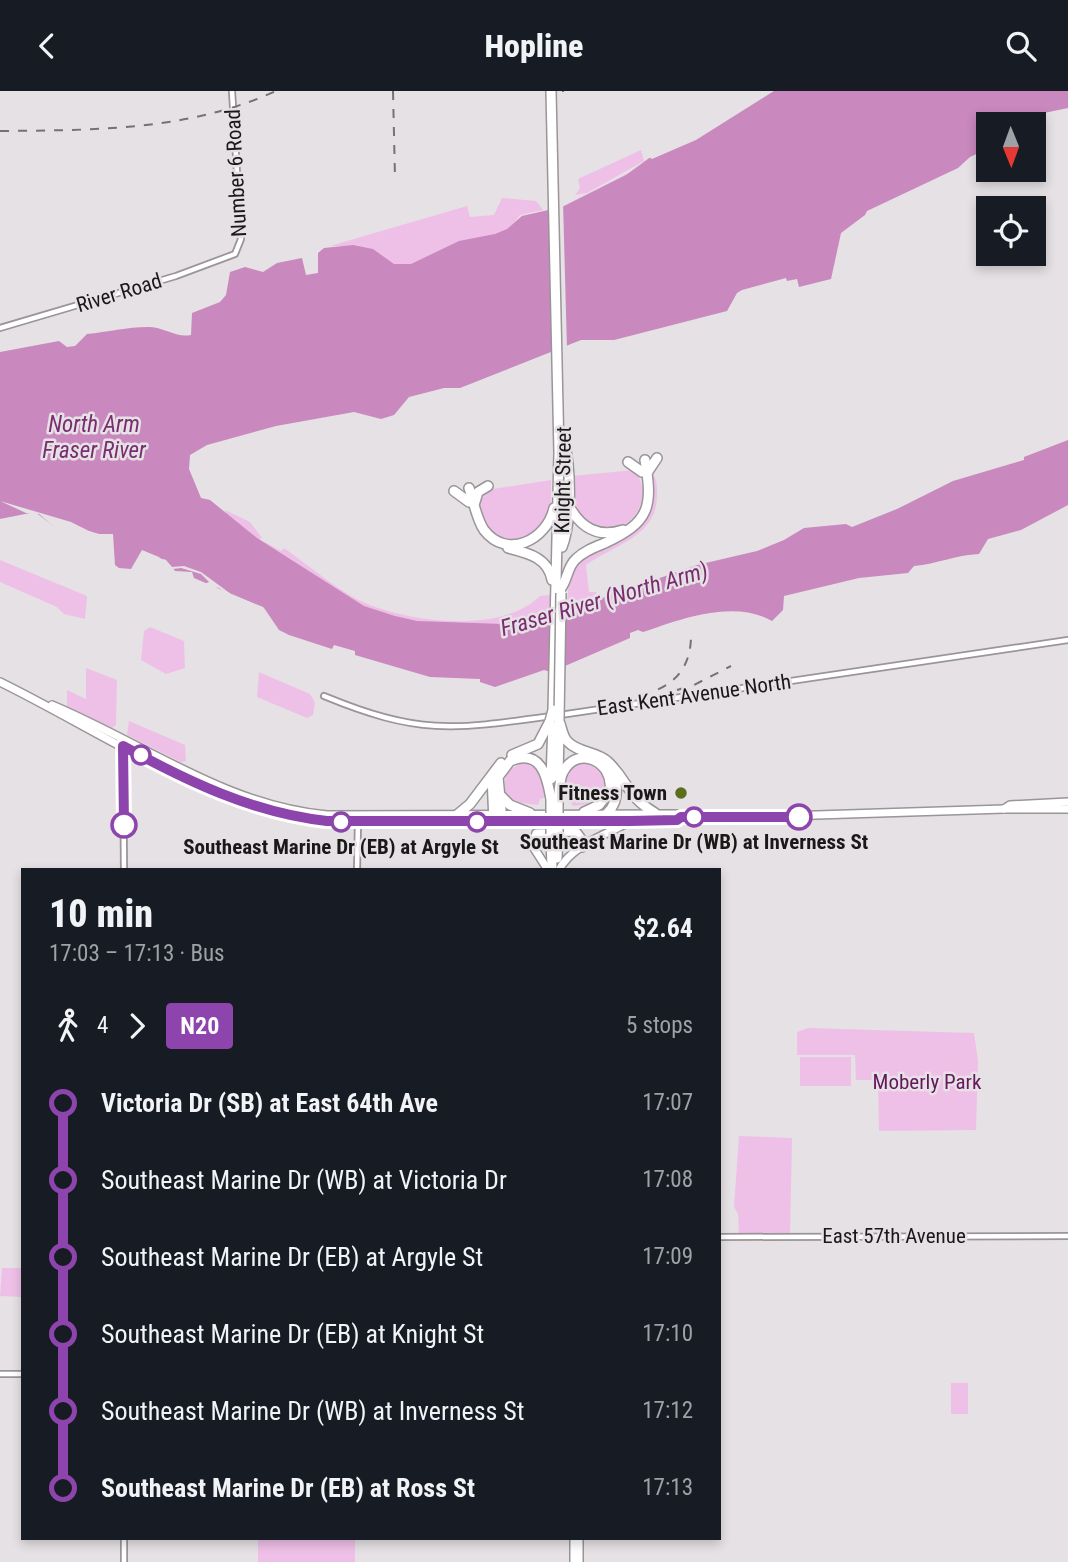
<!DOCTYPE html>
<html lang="en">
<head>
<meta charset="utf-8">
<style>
	:root { --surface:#171b24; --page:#20242c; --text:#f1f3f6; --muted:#9ea1a6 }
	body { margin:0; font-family:"Roboto Condensed",sans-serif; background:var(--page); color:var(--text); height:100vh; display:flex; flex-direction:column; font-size:26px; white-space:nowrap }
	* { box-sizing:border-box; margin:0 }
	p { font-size:23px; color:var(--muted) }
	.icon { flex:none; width:38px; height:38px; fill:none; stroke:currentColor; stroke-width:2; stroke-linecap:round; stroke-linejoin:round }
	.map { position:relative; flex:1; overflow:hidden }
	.details { position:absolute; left:21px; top:777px; width:700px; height:672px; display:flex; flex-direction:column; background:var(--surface); border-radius:0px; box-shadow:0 4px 10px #0003 }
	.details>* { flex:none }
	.badge { padding:0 14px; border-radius:5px; font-size:24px; line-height:46px }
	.needle { width:46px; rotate:179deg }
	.fabs { position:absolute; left:976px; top:21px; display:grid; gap:14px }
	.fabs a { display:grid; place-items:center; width:70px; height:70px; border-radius:0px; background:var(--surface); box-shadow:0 4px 10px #0003; font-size:35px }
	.map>.badge { position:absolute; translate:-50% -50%; box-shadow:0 0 0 4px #fff }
	.legs { display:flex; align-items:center; gap:10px; height:77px; padding:0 28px; font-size:23px }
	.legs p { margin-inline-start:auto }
	.summary { display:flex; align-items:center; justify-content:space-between; height:119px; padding:0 28px }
	h1 { font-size:38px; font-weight:800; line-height:52px }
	ul { padding:0 28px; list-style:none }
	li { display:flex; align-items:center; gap:24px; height:77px; font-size:26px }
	li i { display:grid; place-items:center; width:10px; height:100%; margin:0 9px; background:currentColor }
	li i::after { content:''; width:18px; height:18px; margin:-9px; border:5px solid; border-radius:50%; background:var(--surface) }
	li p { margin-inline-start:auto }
	li:first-child i { background:linear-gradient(#0000 50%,currentColor 0) }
	li:last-child i { background:linear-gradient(currentColor 50%,#0000 0) }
	header { display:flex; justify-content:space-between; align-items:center; height:91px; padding:0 28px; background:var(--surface); font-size:32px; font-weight:800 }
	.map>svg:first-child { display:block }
</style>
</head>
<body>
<header><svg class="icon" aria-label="back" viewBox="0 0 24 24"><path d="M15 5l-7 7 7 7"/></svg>Hopline<svg class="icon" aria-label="search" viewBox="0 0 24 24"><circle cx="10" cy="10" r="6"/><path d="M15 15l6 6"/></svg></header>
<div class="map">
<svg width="1068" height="1471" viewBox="0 0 1068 1471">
	<rect width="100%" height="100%" fill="#e5e1e4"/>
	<g fill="#efc0e7">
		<path d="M641 59 644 70 587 102 575 104 580 97 578 88Z"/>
		<path d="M674 72 404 180 327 157 346 155H330L467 115 470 126 494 124 502 107 536 110 543 119 520 124 514 132 522 125 562 116 640 76Z"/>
		<path d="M634 379C667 420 598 469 575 418 571 408 572 395 572 385Z"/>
		<path d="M651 381C657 388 657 392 657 401 659 445 616 453 586 474L589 501H597C590 512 575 512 568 522L484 540 382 526 310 491 226 423 225 419 250 431 262 447 259 448 281 460 284 457C310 475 341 503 370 514 416 532 502 542 540 505L550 504 549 520 567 519C568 507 567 492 572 481 576 472 584 468 592 463 638 436 654 443 651 381Z"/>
		<path d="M551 389V417L540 442C505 455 481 451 479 409L493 398Z"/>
		<path d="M0 469 87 505 85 528 64 523 57 516 0 491Z"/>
		<path d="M150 536 184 550 185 577 166 583 141 569 144 540Z"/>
		<path d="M86 577 117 589 116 634 112 637 67 615V599L86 608Z"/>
		<path d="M259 581 310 603 315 612 313 624 307 627 257 606Z"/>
		<path d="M129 630 185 654 186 670 181 671 127 644Z"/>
		<path d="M523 671 541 680 546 706 540 708 538 714 515 711 504 701 506 681Z"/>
		<path d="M580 672C612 668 621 712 573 715L563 701 568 680Z"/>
		<path d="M808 937 974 942 978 970 976 1039 879 1040 878 989H856L855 964H797V941Z"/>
		<rect x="800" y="966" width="51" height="29"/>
		<path d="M739 1045 792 1047 790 1143 739 1142 738 1123 734 1116Z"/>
		<path d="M2 1177H23V1206L0 1205Z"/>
		<rect x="951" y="1292" width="17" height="31"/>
		<rect x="258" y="1447" width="97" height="24"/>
	</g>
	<path fill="#c988be" d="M766 0H1068V17L1044 22 1034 34 989 33V57L970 66 958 77 867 120 865 124 841 142 831 188 799 196 797 188 787 190 786 187 742 199 737 202 727 220 614 249H581L460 297H444L409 306 394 324 381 328 354 321 276 335 207 354 190 364 189 378 201 407 210 409 257 447 364 515 395 525 417 530 503 533 548 520 568 519 697 474 757 460 784 449 804 437 846 433 852 436 897 418 953 390 1024 369V366L1068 349V414L1021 439 988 448 979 463C955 464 937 473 914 475L908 482 859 487 784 505 783 519 772 530C734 508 681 528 643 541L638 539 630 542V547L551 581 544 579 495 596 480 591V588L430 586 355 564V560L334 554 332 558 289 544 279 539 264 517 194 487 192 481 175 480 165 469 145 462 131 480H117L113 476V447L89 440 59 439 35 421 0 428V261L59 250 67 256 75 255 87 243C107 241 128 236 148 236 164 236 176 247 191 244L192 222 220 211 226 204 230 181 245 176 263 181 277 172 302 167 306 184 318 182V162L324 157 353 154 373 158 394 173H411L459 150 495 143 507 138 522 125 562 116 626 84 652 65 697 44Z"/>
	<g fill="#e5e1e4">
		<path d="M762 0H774L696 49 652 68 647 65 697 41Z"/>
		<path d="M563 111 567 258 557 262 551 115Z"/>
		<path d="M0 410 71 431 95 443H113L115 474 119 477 131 478 142 459 159 466 164 471 163 468 166 469 172 476 184 475 201 481 231 503 263 516 278 538 257 514 234 508 219 497 202 494 209 491 201 483 181 477 173 478 178 483H175L165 472 144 465 138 478 131 482H117L110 476 109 448H95L94 443 86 441 59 440 39 423 26 422Z"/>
	</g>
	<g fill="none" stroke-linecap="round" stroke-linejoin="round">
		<g stroke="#999598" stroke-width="8">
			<g id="minor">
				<path d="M0 237 176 185 235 163 241 148 232 0"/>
				<path d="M324 605C419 644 452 639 551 625"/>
				<path d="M560 624 1068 549"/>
				<path d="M123 657 124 779"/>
				<path d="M357 779 358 731"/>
				<path d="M719 1146 1068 1145"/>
				<path d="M0 1283H23"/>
				<path d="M124 1471V1447"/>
			</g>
		</g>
		<g stroke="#999598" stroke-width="10">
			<g id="major">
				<path d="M0 591C112 646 223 727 352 731L630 730 1004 718H1068"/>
				<path d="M52 614C143 652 226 715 327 724L677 723 681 726"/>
				<path d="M1004 718 1010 714 1068 711"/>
				<path d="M548 779 532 754 536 742 577 741 583 749 582 757"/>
				<path d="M559 779C572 754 606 744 629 731"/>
				<path d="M574 1471V1447"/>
				<path d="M579 1471V1447"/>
			</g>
		</g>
		<g stroke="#999598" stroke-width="12">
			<g id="highway">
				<path d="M551 0 559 362 553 619"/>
				<path d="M628 371 642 381"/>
				<path d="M647 382 657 367"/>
				<path d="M469 397C474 411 476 427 484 439 507 469 547 449 554 417"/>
				<path d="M454 400 469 411"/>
				<path d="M475 411 478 401 488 395"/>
				<path d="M569 415C581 437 598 447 623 439"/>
				<path d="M562 456C572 431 571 376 564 351"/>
				<path d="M508 457C527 462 548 466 552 489"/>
				<path d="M561 497C568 488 567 476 576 468 584 460 595 456 605 452 650 431 653 416 645 369"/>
				<path d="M559 630C562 637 562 644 567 650 578 662 595 660 607 670 629 690 625 704 655 722"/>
				<path d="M512 664 538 653 550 630"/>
				<path d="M492 685 494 731"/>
				<path d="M558 686 559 640"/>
				<path d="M551 688 553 632"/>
				<path d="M501 705 510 714 530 722"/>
				<path d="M558 708C560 699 559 689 563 681 578 653 614 671 610 699L599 714 584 721"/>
				<path d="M458 723 470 713 501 672"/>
				<path d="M499 730 501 718 498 686 510 670C541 657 547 685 551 708"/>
				<path d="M595 730C616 721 619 705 615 684"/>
				<path d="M551 743 552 779"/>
				<path d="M557 767 558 743"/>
			</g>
		</g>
		<use href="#minor" stroke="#fff" stroke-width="4.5"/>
		<use href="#major" stroke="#fff" stroke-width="7"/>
		<use href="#highway" stroke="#fff" stroke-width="9"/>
		<g stroke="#757274" stroke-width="2" stroke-dasharray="9 9" stroke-linecap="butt">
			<path d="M393 0 395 87"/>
			<path d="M563 0V1"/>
			<path d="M0 40C95 39 188 40 276 0"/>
			<path d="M677 599 694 594 731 575"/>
			<path d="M641 604C671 597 690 580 691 547"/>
		</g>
		<g stroke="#999598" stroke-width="12" stroke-linecap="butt">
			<g id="highway-bridge">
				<path d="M550 630 553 619"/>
				<path d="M559 630 561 502"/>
				<path d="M551 708V743"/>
				<path d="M558 743V708"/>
			</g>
		</g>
		<use href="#highway-bridge" stroke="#fff" stroke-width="9"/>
	</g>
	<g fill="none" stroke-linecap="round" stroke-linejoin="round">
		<g stroke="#fff" stroke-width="16">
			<path id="line-1" d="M124 734 123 655C187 690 253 722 327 730H630L677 729 681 726H799"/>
		</g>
		<use href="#line-1" stroke="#8e44ad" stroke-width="10"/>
	</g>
	<g fill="#fff" stroke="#8e44ad" stroke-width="3.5">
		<circle cx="141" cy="664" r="9"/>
		<circle cx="694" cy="726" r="9"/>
		<circle cx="799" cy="726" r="12"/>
		<circle cx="341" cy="731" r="9"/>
		<circle cx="477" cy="731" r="9"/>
		<circle cx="124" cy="734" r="12"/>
	</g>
	<circle fill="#5a6e1d" stroke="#e5e1e4" stroke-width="2.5" cx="681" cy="702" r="7"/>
	<g text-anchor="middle" stroke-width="5" stroke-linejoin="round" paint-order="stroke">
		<g font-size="21" fill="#1a1819" stroke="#e5e1e4">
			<text transform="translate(236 82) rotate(-93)" y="7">Number 6 Road</text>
			<text transform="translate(119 202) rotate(-17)" y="7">River Road</text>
			<text transform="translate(563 389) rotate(-89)" y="7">Knight Street</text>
			<text transform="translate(694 604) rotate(-8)" y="7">East Kent Avenue North</text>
			<text x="894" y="1152">East 57th Avenue</text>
		</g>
		<g font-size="21" font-weight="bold" fill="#1a1819" stroke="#e5e1e4" text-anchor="end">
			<text x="667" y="709">Fitness Town</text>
		</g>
		<g font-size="21" font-weight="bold" fill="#1a1819" stroke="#e5e1e4">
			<text x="694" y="758">Southeast Marine Dr (WB) at Inverness St</text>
			<text x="341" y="763">Southeast Marine Dr (EB) at Argyle St</text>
		</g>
		<g font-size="21" fill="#64175d" stroke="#e5e1e4">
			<text x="927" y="998">Moberly Park</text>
		</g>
		<g font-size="23" font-style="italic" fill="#792c70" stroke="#e5e1e4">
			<text x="94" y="341">North Arm<tspan x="94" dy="26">Fraser River</tspan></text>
			<text transform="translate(604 508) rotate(-16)" y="8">Fraser River (North Arm)</text>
		</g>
	</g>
</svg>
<div class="fabs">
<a><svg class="needle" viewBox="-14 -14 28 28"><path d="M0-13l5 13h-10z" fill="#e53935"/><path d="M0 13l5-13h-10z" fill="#9ea1a6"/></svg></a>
<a><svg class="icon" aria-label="locate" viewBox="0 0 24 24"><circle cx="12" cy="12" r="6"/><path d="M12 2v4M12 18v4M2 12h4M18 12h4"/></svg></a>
</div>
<section class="details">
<div class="summary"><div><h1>10 min</h1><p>17:03 – 17:13 · Bus</p></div><b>$2.64</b></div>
<div class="legs"><svg class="icon" aria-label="walk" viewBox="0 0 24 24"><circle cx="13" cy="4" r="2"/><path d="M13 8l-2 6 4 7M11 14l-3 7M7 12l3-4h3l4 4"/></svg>4<svg class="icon" aria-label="forward" viewBox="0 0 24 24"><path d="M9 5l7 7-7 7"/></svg><b class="badge" style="background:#8e44ad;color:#fff">N20</b><p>5 stops</p></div>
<ul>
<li><i style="color:#8e44ad"></i><b>Victoria Dr (SB) at East 64th Ave</b><p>17:07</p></li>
<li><i style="color:#8e44ad"></i><span>Southeast Marine Dr (WB) at Victoria Dr</span><p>17:08</p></li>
<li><i style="color:#8e44ad"></i><span>Southeast Marine Dr (EB) at Argyle St</span><p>17:09</p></li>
<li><i style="color:#8e44ad"></i><span>Southeast Marine Dr (EB) at Knight St</span><p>17:10</p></li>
<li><i style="color:#8e44ad"></i><span>Southeast Marine Dr (WB) at Inverness St</span><p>17:12</p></li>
<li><i style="color:#8e44ad"></i><b>Southeast Marine Dr (EB) at Ross St</b><p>17:13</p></li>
</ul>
</section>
</div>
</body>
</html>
